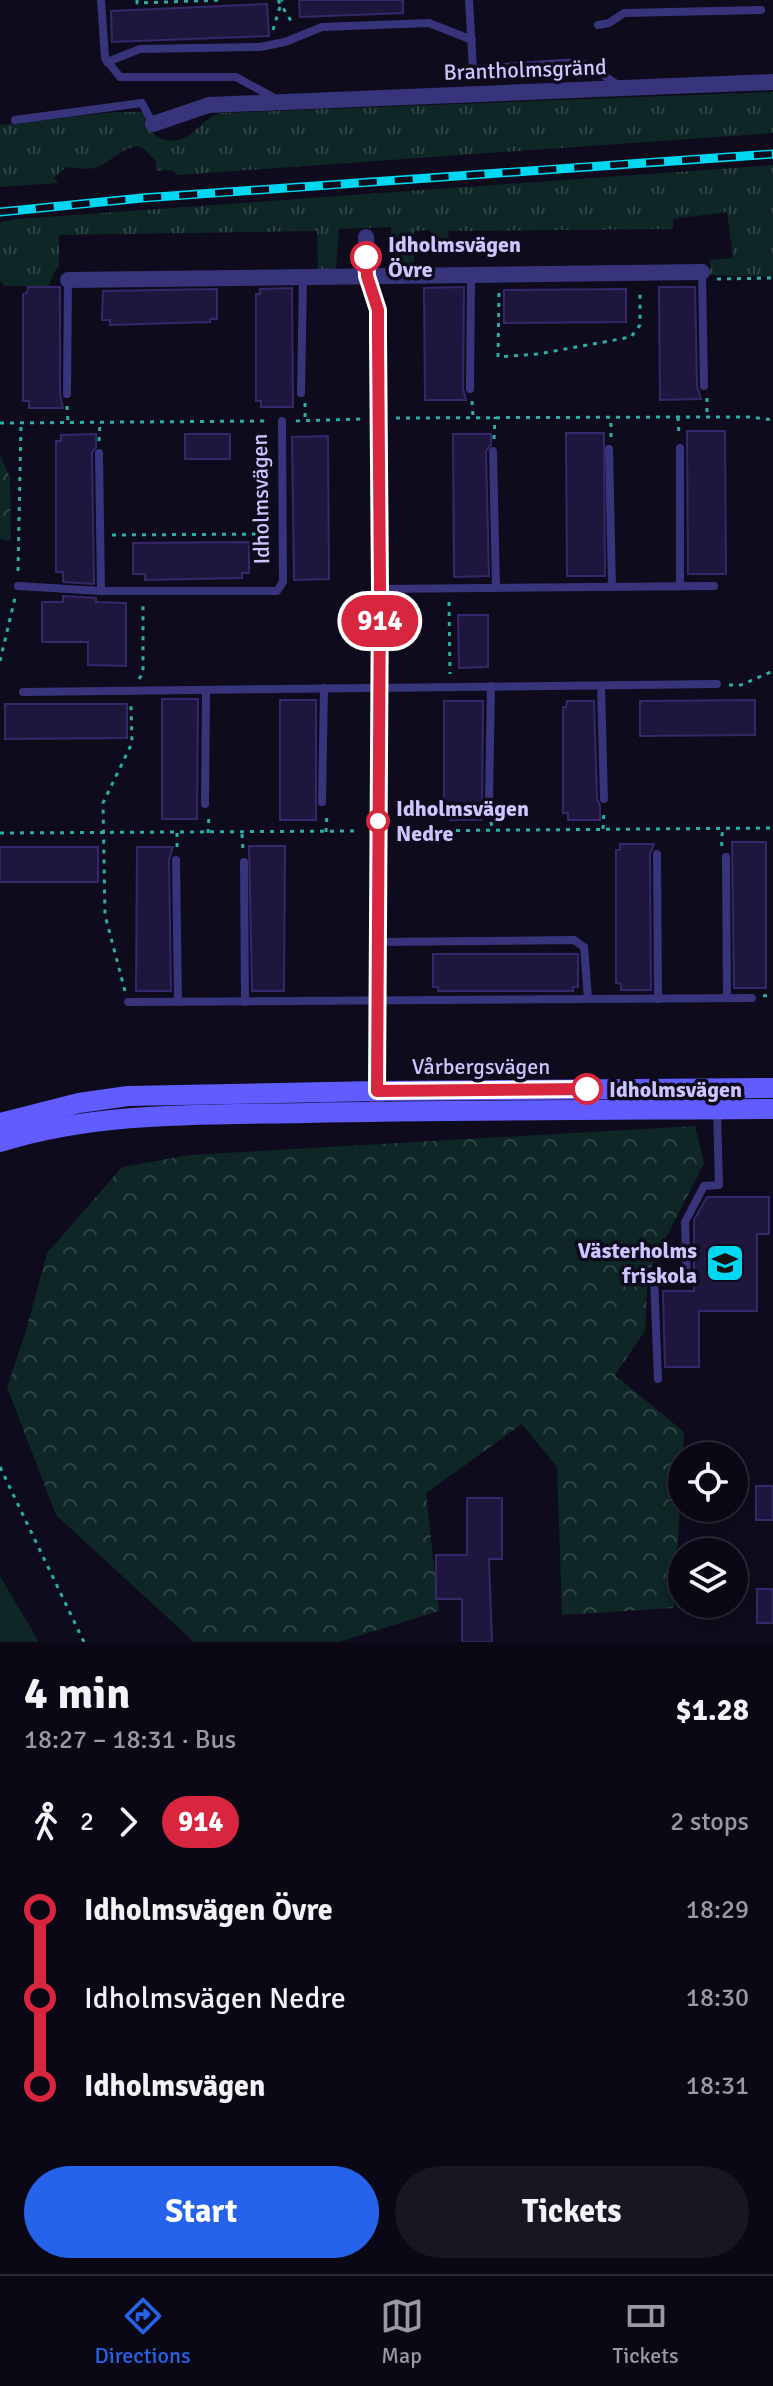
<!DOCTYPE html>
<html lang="en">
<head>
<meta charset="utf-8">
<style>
	:root { --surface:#0a0815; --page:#181622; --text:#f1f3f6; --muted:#999aa0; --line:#2a2934; --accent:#2563eb }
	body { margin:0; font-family:Signika,sans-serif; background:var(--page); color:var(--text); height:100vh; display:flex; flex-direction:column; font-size:30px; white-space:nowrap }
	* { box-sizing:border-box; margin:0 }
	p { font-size:26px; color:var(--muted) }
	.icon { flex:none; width:44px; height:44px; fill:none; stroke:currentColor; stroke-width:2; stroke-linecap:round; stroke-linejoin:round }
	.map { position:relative; height:1642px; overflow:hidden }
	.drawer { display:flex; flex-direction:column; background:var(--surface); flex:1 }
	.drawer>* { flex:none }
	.badge { padding:0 16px; border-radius:26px; font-size:28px; line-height:52px }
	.controls { position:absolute; left:668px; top:1442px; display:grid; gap:16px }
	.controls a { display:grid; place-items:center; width:80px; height:80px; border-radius:50%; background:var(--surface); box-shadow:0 4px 12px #0003,0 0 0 2px var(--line); font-size:40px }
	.map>.badge { position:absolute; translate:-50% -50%; box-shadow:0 0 0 4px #fff }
	.legs { display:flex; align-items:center; gap:12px; height:88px; padding:0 24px; font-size:26px }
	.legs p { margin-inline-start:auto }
	.head { display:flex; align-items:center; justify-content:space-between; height:136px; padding:0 24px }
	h1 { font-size:44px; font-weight:700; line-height:60px }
	.action { display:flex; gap:16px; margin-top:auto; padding:16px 24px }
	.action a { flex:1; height:92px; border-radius:48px; background:var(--accent); color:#fff; font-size:32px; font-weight:700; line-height:92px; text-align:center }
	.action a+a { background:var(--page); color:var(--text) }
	ul { padding:0 24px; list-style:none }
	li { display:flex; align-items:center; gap:28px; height:88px; font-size:30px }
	li i { display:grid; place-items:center; width:12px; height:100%; margin:0 10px; background:currentColor }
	li i::after { content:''; width:20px; height:20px; margin:-10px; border:6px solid; border-radius:50%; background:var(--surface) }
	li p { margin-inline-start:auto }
	li:first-child i { background:linear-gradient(#0000 50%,currentColor 0) }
	li:last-child i { background:linear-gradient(currentColor 50%,#0000 0) }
	.tabs { display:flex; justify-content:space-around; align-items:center; height:112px; border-top:2px solid var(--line); background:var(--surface); font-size:22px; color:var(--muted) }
	.tabs a { display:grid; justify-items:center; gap:4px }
	.tabs .on { color:var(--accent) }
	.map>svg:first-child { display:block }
</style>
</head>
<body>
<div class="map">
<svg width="773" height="1642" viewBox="0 0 773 1642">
	<defs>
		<pattern id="grass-tufts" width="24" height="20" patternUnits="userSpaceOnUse" patternTransform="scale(2)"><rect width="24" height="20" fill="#0e2625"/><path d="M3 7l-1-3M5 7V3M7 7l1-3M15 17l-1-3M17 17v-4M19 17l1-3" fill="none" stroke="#304446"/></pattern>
		<pattern id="forest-crowns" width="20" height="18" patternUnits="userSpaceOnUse" patternTransform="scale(2)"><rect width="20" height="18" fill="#0e2625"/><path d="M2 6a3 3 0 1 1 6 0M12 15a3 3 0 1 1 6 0" fill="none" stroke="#304446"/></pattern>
	</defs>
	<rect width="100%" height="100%" fill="#0e0b1c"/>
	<g fill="url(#grass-tufts)">
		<path d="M773 92V133L178 175 171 170 156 171V161C151 158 146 149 141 147 130 142 109 162 100 166 89 171 77 168 66 167L54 178 58 183 0 187V125L115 112H147C149 127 150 137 167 140 191 145 200 118 221 113Z"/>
		<path d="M773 165V277L710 275V260L733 258 727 212 673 219V229L449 231 448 242H431L430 230 414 231V269L393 270 391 227 339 229 336 270H318L317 231 59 235V267L54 272 49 286H5L0 281V222L17 219Z"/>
	</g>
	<g fill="url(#forest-crowns)">
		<path d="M0 456 10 477 11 541 0 539Z"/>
		<path d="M695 1126 704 1163 648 1274 645 1331 615 1375 684 1432 674 1608 562 1615 557 1467 522 1424 426 1493 439 1611 339 1642H194L56 1515 7 1387 25 1334 47 1253 122 1167 190 1155Z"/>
	</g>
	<path fill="#0e2625" d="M0 1576 39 1642H0Z"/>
	<g fill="#1e163d" stroke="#35286a" stroke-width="2">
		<path d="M299 0H403V13L300 17Z"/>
		<path d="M267 4 269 36 112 42 111 11Z"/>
		<path d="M28 287H60V394L63 408H29V401H23V294L27 293Z"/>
		<path d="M464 287 463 389 466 400H425L424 288Z"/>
		<path d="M659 287H695L697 386 701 399 660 400Z"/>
		<path d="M292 288 293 407H261V401H256V294H260V289Z"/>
		<path d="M217 289V319H210V322L110 325V320H102L103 291Z"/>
		<path d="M626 289V322L504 323V290Z"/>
		<path d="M687 431H725L726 574H688Z"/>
		<path d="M566 433H604L605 576H567Z"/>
		<path d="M96 434V447L92 453 94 584 63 582V572H56V441H61V435Z"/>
		<rect x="185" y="434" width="45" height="25"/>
		<path d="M453 434H491V445L486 451 489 576 454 577Z"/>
		<path d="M328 436 329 579 294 580 292 437Z"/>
		<path d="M249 542V573H242V578L145 580V574H133V543Z"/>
		<path d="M63 596 96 598V602L126 603V666L88 665V642H42V602H63Z"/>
		<path d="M458 615H488V667L459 668Z"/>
		<path d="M162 699H198L197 819H162Z"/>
		<rect x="280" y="700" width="36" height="120"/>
		<path d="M755 700V735L640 736V701Z"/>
		<path d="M444 701H483L482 820H450L449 813H444Z"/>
		<path d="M567 701H594L597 799 600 805V820H568V813H563V707H566Z"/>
		<path d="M5 704H127V738L5 739Z"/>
		<path d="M732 842H766V988H734Z"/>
		<path d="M620 844H654L650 854 651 990H621V984L616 983V850H620Z"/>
		<path d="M249 846H285L284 991H252Z"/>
		<rect x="0" y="847" width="98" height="35"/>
		<path d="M137 847H173L169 860 171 991H136Z"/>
		<path d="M433 954H578V987H573V991H438V987H433Z"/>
		<path d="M707 1197H769V1234H757V1311H699V1367H665L663 1291H694V1220Z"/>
		<rect x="756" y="1486" width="17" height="34"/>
		<path d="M467 1498H502V1559H489L492 1642H462V1599H436V1555H467Z"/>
		<rect x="757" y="1589" width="16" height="34"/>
	</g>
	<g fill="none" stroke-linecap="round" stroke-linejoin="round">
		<g stroke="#2aafa7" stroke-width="3" stroke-dasharray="4 6" stroke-linecap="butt">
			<path d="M137 0V3L223 0"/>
			<path d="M278 0 293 24"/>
			<path d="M273 30 282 0"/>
			<path d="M717 279 773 278"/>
			<path d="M499 293 498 357 538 354 631 337 640 325V291"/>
			<path d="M707 398V417"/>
			<path d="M472 401 473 417"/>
			<path d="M305 403V420"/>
			<path d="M67 406 68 422"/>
			<path d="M678 417 679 436"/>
			<path d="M396 418 688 417H750L773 420"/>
			<path d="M296 421 360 419"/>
			<path d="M0 423 268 421"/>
			<path d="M611 437V417"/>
			<path d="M494 439 495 417"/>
			<path d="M99 441 100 422"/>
			<path d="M112 535 269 534"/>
			<path d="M18 571 21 424"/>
			<path d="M449 602 450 674"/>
			<path d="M0 661 15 598"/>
			<path d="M139 679 143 673V603"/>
			<path d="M729 685H741L773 671"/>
			<path d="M490 812 492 830"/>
			<path d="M603 829 604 811"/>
			<path d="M396 831 773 828"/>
			<path d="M326 832 327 813"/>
			<path d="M0 833 360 831"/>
			<path d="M177 833V849"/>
			<path d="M208 833 209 815"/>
			<path d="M242 834 243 850"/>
			<path d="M722 846 721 840 723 830"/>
			<path d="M125 991 105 915 103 803 132 743 131 704"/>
			<path d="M763 996 773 995"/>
			<path d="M0 1467 84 1642"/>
		</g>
		<g stroke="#37347c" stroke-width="8">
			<path d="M101 0 105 58 120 77H236L278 100"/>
			<path d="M469 0 473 69 578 62 590 66 621 87"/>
			<path d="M598 25 609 23 624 13 761 10"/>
			<path d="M107 62 140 49 260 47 285 42 322 27 429 23 472 40"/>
			<path d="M15 120 142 103 153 124"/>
			<path d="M702 273 704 386"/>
			<path d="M470 389 471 276"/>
			<path d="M301 393 303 278"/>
			<path d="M67 394 68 280"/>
			<path d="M609 449 612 587"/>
			<path d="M493 451 496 588"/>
			<path d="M99 453 101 591"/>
			<path d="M18 586 101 591H277L283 582 282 421"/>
			<path d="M680 586V448"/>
			<path d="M380 589 714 586"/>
			<path d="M601 686 604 799"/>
			<path d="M23 692 717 684"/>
			<path d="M489 800 491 686"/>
			<path d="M322 802 324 688"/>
			<path d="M205 804 206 690"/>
			<path d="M657 854 658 999"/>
			<path d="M726 857 727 998"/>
			<path d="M176 860 178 1002"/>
			<path d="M244 862 245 1002"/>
			<path d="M377 942 574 940 584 947 588 999"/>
			<path d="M128 1002 752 998"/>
			<path d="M658 1379 654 1278 687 1277 685 1222 704 1186 719 1185 717 1110"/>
		</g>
		<g stroke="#37347c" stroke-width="16">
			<path d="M153 124 209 105 773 82"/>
			<path d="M366 237 367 276 378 310 380 589 377 1102"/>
			<path d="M68 280 702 272"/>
		</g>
		<g stroke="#615cff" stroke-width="20">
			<path d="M0 1123 79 1103 128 1096 377 1091 773 1088"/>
			<path d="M0 1142C99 1111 203 1115 306 1113 462 1110 617 1110 773 1109"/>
		</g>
		<g stroke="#00d7f0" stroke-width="9">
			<path id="rail" d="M0 212 142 198 773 154"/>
		</g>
		<use href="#rail" stroke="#0e0b1c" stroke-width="6" stroke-dasharray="18" stroke-linecap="butt"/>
	</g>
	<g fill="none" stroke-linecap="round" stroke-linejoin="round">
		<g stroke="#fff" stroke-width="18">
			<path id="line-1" d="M366 257 367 276 378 310V337L380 589 377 1091 587 1089"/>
		</g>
		<use href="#line-1" stroke="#d7263d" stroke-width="12"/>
	</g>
	<defs>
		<g id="school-square" transform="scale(2)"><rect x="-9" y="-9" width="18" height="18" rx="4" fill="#00d7f0" stroke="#0e0b1c"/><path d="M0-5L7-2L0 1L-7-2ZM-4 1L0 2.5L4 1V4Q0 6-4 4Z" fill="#111"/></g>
	</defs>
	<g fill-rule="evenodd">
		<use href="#school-square" x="725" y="1263"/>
	</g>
	<g fill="#fff" stroke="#d7263d" stroke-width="4">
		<circle cx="366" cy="257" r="14"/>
		<circle cx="378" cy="821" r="10"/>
		<circle cx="587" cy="1089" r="14"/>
	</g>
	<g text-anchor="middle" stroke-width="7" stroke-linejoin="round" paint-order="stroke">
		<g font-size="22" fill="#ccc5ff" stroke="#0e0b1c">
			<text transform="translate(525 69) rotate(-2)" y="8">Brantholmsgränd</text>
			<text transform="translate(260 499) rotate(-91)" y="8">Idholmsvägen</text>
			<text x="481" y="1074">Vårbergsvägen</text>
		</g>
		<g font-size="22" font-weight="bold" fill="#ccc5ff" stroke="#0e0b1c" text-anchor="start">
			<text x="388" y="252">Idholmsvägen<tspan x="388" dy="25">Övre</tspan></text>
			<text x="396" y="816">Idholmsvägen<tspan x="396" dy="25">Nedre</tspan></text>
			<text x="609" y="1097">Idholmsvägen</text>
		</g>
		<g font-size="22" font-weight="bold" fill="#ccc5ff" stroke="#0e0b1c" text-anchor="end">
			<text x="697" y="1258">Västerholms<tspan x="697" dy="25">friskola</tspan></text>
		</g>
	</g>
</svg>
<div class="controls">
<a><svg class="icon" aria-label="locate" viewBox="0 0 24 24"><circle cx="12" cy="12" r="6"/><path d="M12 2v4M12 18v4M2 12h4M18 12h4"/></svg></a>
<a><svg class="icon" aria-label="layers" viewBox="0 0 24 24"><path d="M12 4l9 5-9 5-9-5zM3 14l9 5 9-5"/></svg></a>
</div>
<b class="badge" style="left:380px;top:621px;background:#d7263d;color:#fff">914</b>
</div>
<section class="drawer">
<div class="head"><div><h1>4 min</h1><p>18:27 – 18:31 · Bus</p></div><b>$1.28</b></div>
<div class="legs"><svg class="icon" aria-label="walk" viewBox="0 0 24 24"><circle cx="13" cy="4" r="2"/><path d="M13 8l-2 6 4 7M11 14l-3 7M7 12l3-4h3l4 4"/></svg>2<svg class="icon" aria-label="forward" viewBox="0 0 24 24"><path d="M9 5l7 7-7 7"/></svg><b class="badge" style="background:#d7263d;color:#fff">914</b><p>2 stops</p></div>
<ul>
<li><i style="color:#d7263d"></i><b>Idholmsvägen Övre</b><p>18:29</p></li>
<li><i style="color:#d7263d"></i><span>Idholmsvägen Nedre</span><p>18:30</p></li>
<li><i style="color:#d7263d"></i><b>Idholmsvägen</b><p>18:31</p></li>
</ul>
<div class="action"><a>Start</a><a>Tickets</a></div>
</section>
<nav class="tabs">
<a class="on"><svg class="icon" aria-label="directions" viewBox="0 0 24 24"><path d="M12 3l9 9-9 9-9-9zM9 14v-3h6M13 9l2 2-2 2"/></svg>Directions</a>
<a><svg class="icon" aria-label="map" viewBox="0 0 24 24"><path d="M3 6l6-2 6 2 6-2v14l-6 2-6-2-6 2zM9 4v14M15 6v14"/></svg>Map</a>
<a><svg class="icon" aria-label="tickets" viewBox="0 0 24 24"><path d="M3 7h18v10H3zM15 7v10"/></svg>Tickets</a>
</nav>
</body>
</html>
